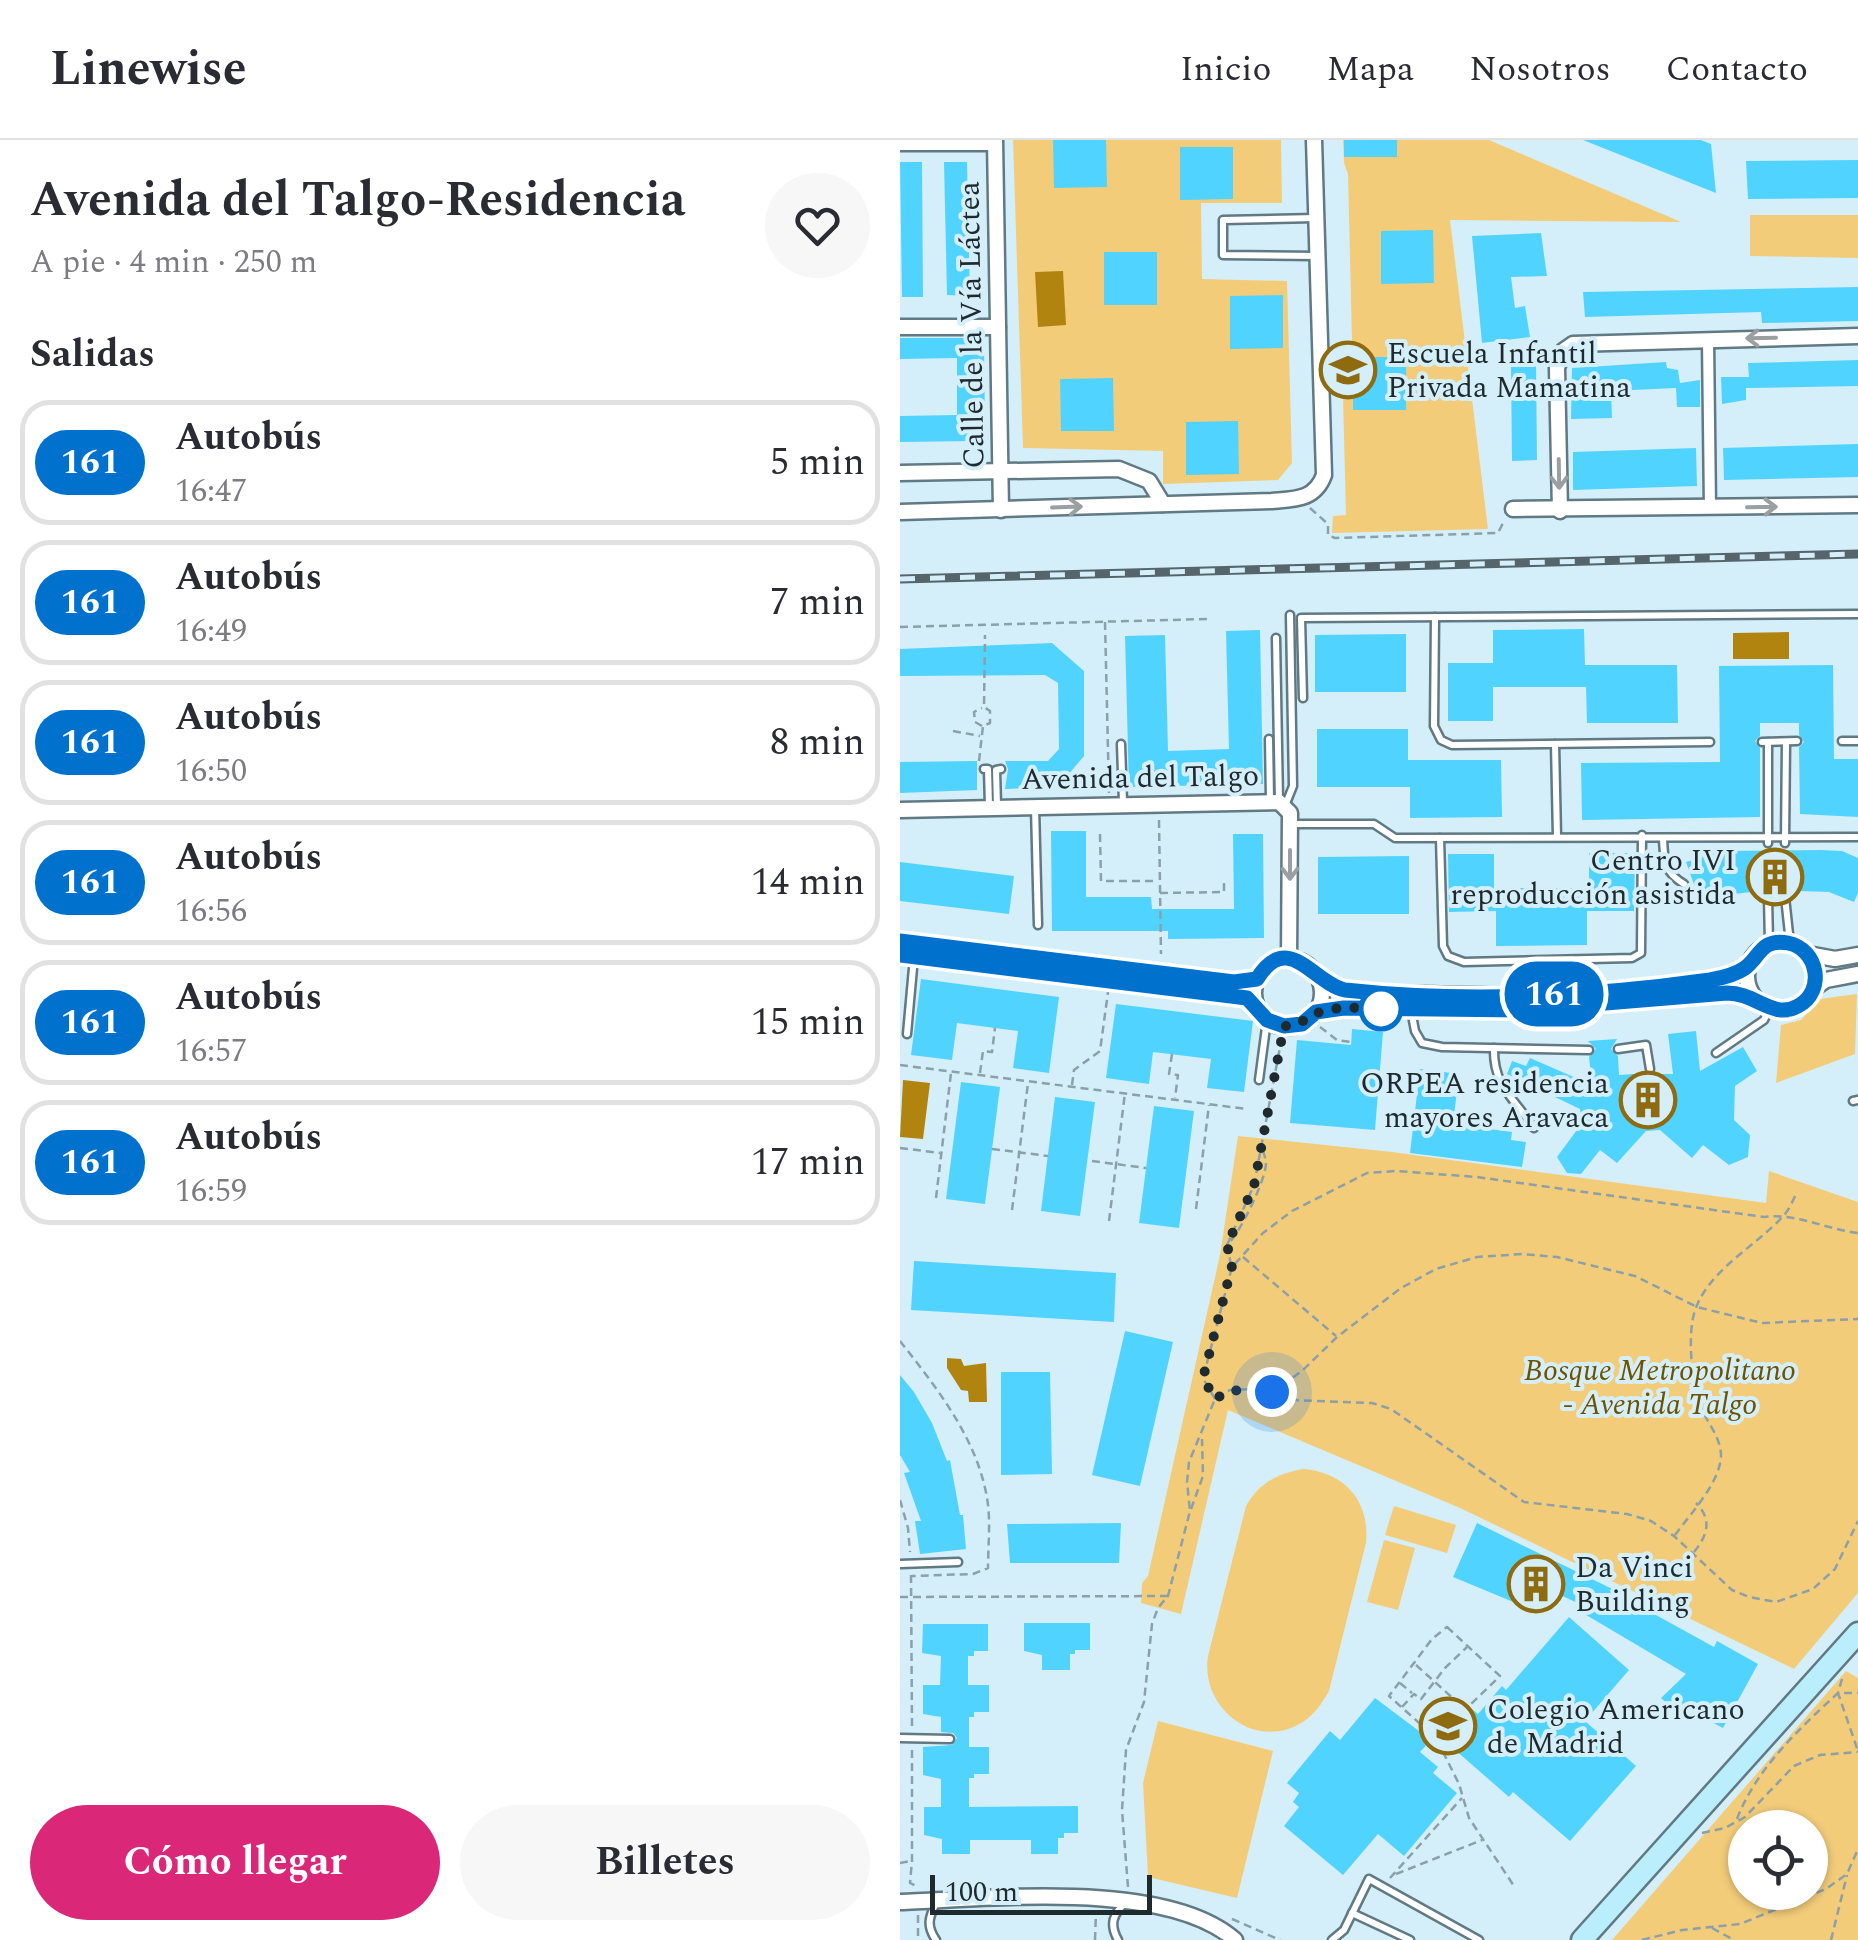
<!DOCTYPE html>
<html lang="es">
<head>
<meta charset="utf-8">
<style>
	:root { --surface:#fff; --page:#f7f7f7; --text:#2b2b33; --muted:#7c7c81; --line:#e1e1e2; --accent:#db2777 }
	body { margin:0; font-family:Spectral,serif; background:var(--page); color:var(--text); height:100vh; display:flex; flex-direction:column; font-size:38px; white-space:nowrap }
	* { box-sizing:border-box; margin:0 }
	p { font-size:32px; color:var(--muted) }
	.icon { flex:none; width:55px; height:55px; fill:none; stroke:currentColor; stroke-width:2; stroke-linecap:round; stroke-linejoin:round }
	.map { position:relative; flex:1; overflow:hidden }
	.panel { display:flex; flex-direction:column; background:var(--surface); width:900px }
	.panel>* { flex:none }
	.badge { padding:0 20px; border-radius:32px; font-size:35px; line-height:65px }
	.controls { position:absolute; left:828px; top:1670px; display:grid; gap:20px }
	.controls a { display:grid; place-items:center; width:100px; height:100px; border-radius:50%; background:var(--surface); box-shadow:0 2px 8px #0004; font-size:50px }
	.scale { position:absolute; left:30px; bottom:25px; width:222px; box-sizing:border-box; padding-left:10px; border:5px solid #1f2a2e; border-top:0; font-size:28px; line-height:35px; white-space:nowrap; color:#1f2a2e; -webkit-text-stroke:8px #d4effa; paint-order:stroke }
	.you { position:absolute; width:50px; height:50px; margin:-25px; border:8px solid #fff; border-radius:50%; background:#1a73e8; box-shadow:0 0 0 15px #1a73e833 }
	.map>.badge { position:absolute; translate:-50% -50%; box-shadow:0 0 0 5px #fff }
	h2 { padding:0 30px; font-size:38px; line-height:90px }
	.round { display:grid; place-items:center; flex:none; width:105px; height:105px; border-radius:52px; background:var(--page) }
	.headline { display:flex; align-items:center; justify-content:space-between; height:170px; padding:0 30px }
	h1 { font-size:48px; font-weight:700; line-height:75px }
	.primary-button { display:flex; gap:20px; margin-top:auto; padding:20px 30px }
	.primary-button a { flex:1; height:115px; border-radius:60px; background:var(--accent); color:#fff; font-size:40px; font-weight:700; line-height:115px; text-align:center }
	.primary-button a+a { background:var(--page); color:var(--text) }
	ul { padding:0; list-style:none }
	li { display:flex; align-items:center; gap:30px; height:125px; margin:0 20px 15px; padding:0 10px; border:5px solid var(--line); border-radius:30px }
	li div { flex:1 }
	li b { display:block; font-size:38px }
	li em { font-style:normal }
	li .badge { min-width:110px; font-weight:700; text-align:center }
	header { display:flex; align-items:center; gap:60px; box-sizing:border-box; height:140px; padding:0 50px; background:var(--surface); border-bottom:2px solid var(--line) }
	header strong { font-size:48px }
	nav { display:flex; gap:55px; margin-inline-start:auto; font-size:35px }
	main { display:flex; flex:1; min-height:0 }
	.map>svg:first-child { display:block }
</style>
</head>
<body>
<header>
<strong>Linewise</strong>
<nav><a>Inicio</a><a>Mapa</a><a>Nosotros</a><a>Contacto</a></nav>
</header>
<main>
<section class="panel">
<div class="headline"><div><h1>Avenida del Talgo-Residencia</h1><p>A pie · 4 min · 250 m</p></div><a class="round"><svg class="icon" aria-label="heart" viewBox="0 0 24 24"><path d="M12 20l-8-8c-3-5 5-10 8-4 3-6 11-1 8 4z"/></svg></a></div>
<h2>Salidas</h2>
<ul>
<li><span class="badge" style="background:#0072ce;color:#fff">161</span><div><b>Autobús</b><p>16:47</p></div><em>5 min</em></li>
<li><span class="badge" style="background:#0072ce;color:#fff">161</span><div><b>Autobús</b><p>16:49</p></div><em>7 min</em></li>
<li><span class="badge" style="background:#0072ce;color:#fff">161</span><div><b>Autobús</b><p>16:50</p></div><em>8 min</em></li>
<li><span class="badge" style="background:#0072ce;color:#fff">161</span><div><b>Autobús</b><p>16:56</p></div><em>14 min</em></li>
<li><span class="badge" style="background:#0072ce;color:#fff">161</span><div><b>Autobús</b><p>16:57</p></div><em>15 min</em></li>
<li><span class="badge" style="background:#0072ce;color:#fff">161</span><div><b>Autobús</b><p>16:59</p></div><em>17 min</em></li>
</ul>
<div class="primary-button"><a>Cómo llegar</a><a>Billetes</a></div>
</section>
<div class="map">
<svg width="958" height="1800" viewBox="0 0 958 1800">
	<rect width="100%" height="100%" fill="#d4effa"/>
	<g fill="#f3cc7a" fill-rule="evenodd">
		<path d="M113 0H381L382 63H301L302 139 387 141 392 323 378 340 263 344V311L123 308Z"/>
		<path d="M443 0H589L781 82 550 80 588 389 432 393 433 376 446 375 442 218 452 201 448 34 444 23Z"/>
		<path d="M850 75H958V118L850 116Z"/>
		<path d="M957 854 955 914 876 943 881 885 901 880 920 859Z"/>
		<path d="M338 996 492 1012 866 1063 869 1031 958 1062V1453L894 1529 560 1368 328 1270 281 1474 241 1463 242 1443 248 1436 320 1115Z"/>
		<path d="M404 1329C445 1333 470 1361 466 1403L429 1551C422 1563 415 1574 403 1582 355 1612 300 1568 308 1516L346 1366C359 1343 378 1333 404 1329Z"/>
		<path d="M494 1366 556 1385 547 1413 485 1395Z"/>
		<path d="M484 1400 515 1408 498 1470 467 1462Z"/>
		<path d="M946 1531 958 1538V1800H712ZM845 1688H910V1752H845Z"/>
		<path d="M258 1581 373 1611 337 1758 248 1737 243 1643Z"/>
	</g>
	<g fill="#b0840f">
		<path d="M163 131 166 185 138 187 135 132Z"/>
		<path d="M889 492V519H833V493Z"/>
		<path d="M3 940 30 943 23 999 0 997Z"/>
		<path d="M47 1218 61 1219 64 1226 86 1223 87 1262H69L68 1251 61 1250 47 1228Z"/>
	</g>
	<g fill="#51d3ff">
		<path d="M153 0H206L207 47 154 48Z"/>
		<rect x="444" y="0" width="53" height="17"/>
		<path d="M683 0H801L811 4 816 53Z"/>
		<path d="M280 7H333V59L280 60Z"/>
		<path d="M958 20V58L848 59 846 21Z"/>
		<path d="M0 22H22L23 157H2Z"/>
		<path d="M44 22H67L70 156 47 155Z"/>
		<path d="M533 90 534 143 481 144V91Z"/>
		<path d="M641 93 647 136 611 137 615 168 625 166 630 197 582 203 572 96Z"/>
		<rect x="204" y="112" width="53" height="53"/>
		<path d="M958 147V181L862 183 861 172 685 177 683 152Z"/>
		<path d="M383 155V208L330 209V156Z"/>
		<path d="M0 198H76L84 206 85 288 71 301 0 302V276L57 275V218L0 219Z"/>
		<rect x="453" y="217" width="53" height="53"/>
		<path d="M958 220V246L846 248V260L822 264 821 237H849L848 223Z"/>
		<path d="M766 222 767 228 778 230 780 243 800 240V267H777L776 248 711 251 712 278 671 279 672 228Z"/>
		<path d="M636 224 637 320 612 321 611 225Z"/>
		<path d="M213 238 214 291H161L160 239Z"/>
		<path d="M338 281 339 334 286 335V282Z"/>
		<path d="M958 304V337L824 340 823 308Z"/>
		<path d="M796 308 797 346 673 350V312Z"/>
		<path d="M684 489 685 525H777L778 583H687L686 547H593V581H548V523H593V490Z"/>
		<path d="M360 490 363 644 229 647 225 496 265 495 268 611 329 609 326 491Z"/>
		<path d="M506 494V552H415V495Z"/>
		<path d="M152 503 184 531V616L158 647 105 649 108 629 105 621H148L159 609 158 543 145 535 0 536V509Z"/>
		<path d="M933 525 934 619H958V677L900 674 899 607 904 602 899 595V583H860V596L855 601 860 608V677L682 680 681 623 820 622 819 526Z"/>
		<path d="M417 589H508V620H601L602 677 510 678V647H417Z"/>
		<path d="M77 621V650L0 653V622Z"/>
		<path d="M151 691H186V757H251L252 769H334L333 694H363L364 798 268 799V791H152Z"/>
		<path d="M921 710 942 711 958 718V753L954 762 929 752 869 750 825 755 801 764 786 722 823 711Z"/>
		<path d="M689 713H735L734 771H687V805L596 806V771L549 772 548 714H594V748H689Z"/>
		<path d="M509 716V774H418V717Z"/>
		<path d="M0 722 114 736 109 774 0 761Z"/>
		<path d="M21 839 159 857 149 933 113 928 118 891 57 883 52 920 11 915Z"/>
		<path d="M216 864 353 881 344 952 307 948 311 919 253 912 249 944 206 938Z"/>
		<path d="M452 889 483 892 475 990 390 983 397 900 451 905Z"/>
		<path d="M796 891 800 931 843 907 857 931 835 946 834 980 850 995 848 1017 829 1025 803 1005 792 1018 760 990 746 991 717 1023 700 1010 681 1034 667 1033 657 1017 682 983 680 969 607 934 612 921 626 926 630 918 692 945 689 917 696 909 688 901 717 899 711 909 718 916 719 935 734 934 735 945 762 944V934H773L768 894Z"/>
		<path d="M520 929 559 934 553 984 612 992 611 1000 626 1002 622 1027 510 1013Z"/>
		<path d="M61 942 100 947 85 1064 46 1059Z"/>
		<path d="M155 957 195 962 180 1076 141 1071Z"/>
		<path d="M254 966 294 971 279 1088 239 1083Z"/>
		<path d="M14 1121 216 1133 214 1182 11 1170Z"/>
		<path d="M225 1191 273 1202 240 1346 192 1335Z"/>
		<path d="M101 1232H150L152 1334 101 1335Z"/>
		<path d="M0 1235 14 1252 32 1283 47 1321 50 1320 60 1375H63L66 1409 20 1414 15 1381H21L4 1333 10 1332 0 1315Z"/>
		<path d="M221 1383 219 1423H110L107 1384Z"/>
		<path d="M577 1383 737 1461 736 1464 814 1507 817 1501 858 1524 823 1588 782 1566 776 1572 761 1558 786 1534 676 1469 680 1464 651 1451 640 1473 553 1437Z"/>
		<path d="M669 1477 729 1530 685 1581 736 1626 670 1701 613 1652 609 1657 546 1602 573 1570 578 1574 602 1546 606 1550Z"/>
		<path d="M124 1483H190V1510H175V1514H170V1530H142V1515L124 1511Z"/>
		<path d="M23 1484H88V1511H74V1516H68V1545H89V1572H74V1577H69V1607H89V1634H74V1638H69V1667L178 1666V1693H164V1698H158V1714H131V1700H70V1714H42V1699L24 1695V1667H41V1639L23 1635V1607L52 1605 57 1598 53 1593 41 1592V1577L23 1574V1545H40L41 1516 22 1513Z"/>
		<path d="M475 1558 531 1600 520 1612 538 1627 533 1633 557 1653 504 1716 478 1694 443 1735 384 1686 399 1667 393 1662 399 1653 387 1643 430 1591 440 1600Z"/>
	</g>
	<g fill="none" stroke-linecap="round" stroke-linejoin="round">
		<g stroke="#607982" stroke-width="11">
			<g id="service">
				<path d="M415 78 323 80V115L418 116"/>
				<path d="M535 477 534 586 541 600 552 605 810 602"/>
				<path d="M376 498 379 661"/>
				<path d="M403 558 401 478 958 474"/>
				<path d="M369 599 370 659"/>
				<path d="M942 601H958"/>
				<path d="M862 602 897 601"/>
				<path d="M868 602V703"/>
				<path d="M221 604 223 662"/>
				<path d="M655 604 657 696"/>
				<path d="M84 629H88L89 666"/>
				<path d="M97 666 96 630 101 629"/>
				<path d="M385 666 393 646 390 475"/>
				<path d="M135 667 138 785"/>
				<path d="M392 684H474L495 698 958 697"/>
				<path d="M540 698 543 806 548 816 564 822 732 818 741 813 742 695"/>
				<path d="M763 699C764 721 764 732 784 744"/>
				<path d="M885 703 886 602"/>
				<path d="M868 757 869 804"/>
				<path d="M885 757 890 803"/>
				<path d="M511 870 515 891 522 903 542 907 689 910"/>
				<path d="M7 894 14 817"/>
				<path d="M594 908C593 946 614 958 634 988"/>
				<path d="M718 909 746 905 750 929"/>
				<path d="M816 913 864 880 869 869"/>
				<path d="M359 940 367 880"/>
				<path d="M953 961 958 960"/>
				<path d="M0 1424 58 1422"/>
				<path d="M0 1598 50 1599"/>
				<path d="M36 1763C29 1777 26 1786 36 1800"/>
				<path d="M452 1773 510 1800"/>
				<path d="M218 1800C209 1784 213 1774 226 1762"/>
				<path d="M432 1800 444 1790 469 1739 579 1800"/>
			</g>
		</g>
		<g stroke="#607982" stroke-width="15">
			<g id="pedestrian">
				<path d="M0 5H95"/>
				<path d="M808 200 810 368"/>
			</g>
		</g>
		<g stroke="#607982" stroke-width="19">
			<g id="minor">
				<path d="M95 0 101 370"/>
				<path d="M0 187H98"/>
				<path d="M0 333 219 329 249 341 263 364"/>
				<path d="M613 369 958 365"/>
				<path d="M660 371 657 228 663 211 673 204 958 196"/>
				<path d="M0 372 372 361C395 359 415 360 424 335L414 0"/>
				<path d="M0 670 379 662 390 673 389 819"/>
				<path d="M0 801 300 839 334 842 357 839"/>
				<circle cx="881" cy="836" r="34"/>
				<path d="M908 814 935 819 958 815"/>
				<path d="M0 815 333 855 347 857 356 864"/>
				<circle cx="388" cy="853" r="34"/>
				<path d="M420 840C450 859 492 854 526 854 623 857 725 859 820 839 830 837 839 831 848 826"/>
				<path d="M913 849 926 840 958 834"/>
				<path d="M416 872 444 867 622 870 827 853 854 857"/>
				<path d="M0 1762C89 1759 266 1739 335 1800"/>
			</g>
		</g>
		<g stroke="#607982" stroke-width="25">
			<path id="secondary" d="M682 1800 958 1493"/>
		</g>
		<g stroke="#8ba0a8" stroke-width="2.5" stroke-dasharray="8 5" stroke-linecap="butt">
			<path d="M410 368 428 384V395L435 398 598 393 603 383"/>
			<path d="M205 482 209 653"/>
			<path d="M0 487 308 479"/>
			<path d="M82 586 75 582 74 572 82 568"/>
			<path d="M53 591 80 596"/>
			<path d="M79 621 83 586 90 583V571L84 567 85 495"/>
			<path d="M259 680 261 814"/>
			<path d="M200 694 201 741H258"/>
			<path d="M260 753 324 752V739"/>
			<path d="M420 887 437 900 451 902"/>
			<path d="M272 914 269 934 278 935 275 958"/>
			<path d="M0 925 347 969"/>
			<path d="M80 933 83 911 92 912 95 888"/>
			<path d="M172 945 174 930 200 911 208 852"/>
			<path d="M644 986 681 976"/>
			<path d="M0 1008 40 1013"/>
			<path d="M92 1009 148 1016"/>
			<path d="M192 1021 246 1028"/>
			<path d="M36 1058 51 933"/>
			<path d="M296 1069 309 965"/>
			<path d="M112 1070 128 943"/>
			<path d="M209 1081 225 953"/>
			<path d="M327 1105 354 1045 384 886"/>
			<path d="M343 1117 436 1196"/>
			<path d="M331 1125 327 1105C339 1095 367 1038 366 1022 366 1020 362 1008 362 1006"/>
			<path d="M0 1201C36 1247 77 1298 87 1358 91 1380 88 1406 88 1428L73 1434 12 1436"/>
			<path d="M372 1253 403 1230 437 1197 501 1148 536 1129 577 1117 622 1114 657 1117 735 1136 797 1167 862 1183 958 1179"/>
			<path d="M315 1259 303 1238 332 1127 363 1093 392 1071 467 1033 496 1031 577 1037 864 1077C897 1073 925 1089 958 1093"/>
			<path d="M0 1360 8 1388 10 1412"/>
			<path d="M291 1369 303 1336 302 1299"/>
			<path d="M775 1395C790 1374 820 1343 821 1316 821 1297 807 1283 801 1267 792 1245 789 1207 792 1184 798 1134 856 1108 885 1074 889 1069 893 1061 896 1054"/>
			<path d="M794 1412C807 1396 813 1380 796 1363"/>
			<path d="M11 1435 12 1587"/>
			<path d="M0 1457 268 1456"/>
			<path d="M547 1487 600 1536 536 1598 489 1556 532 1499Z"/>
			<path d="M516 1525 566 1570"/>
			<path d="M942 1539 938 1553 958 1611"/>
			<path d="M500 1543 512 1553"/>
			<path d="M502 1567 514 1554 521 1559 545 1528 567 1507"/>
			<path d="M537 1600 559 1644 569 1678 614 1746"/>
			<path d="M12 1610V1721L10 1743 18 1747"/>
			<path d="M837 1679C856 1629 899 1589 938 1553H958"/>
			<path d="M802 1693 825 1688 845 1677 894 1626 920 1615 958 1612"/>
			<path d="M0 1723 11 1721"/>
			<path d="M496 1734 582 1700"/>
			<path d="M490 1738 562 1658"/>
			<path d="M228 1747 222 1670 226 1610 244 1562 252 1484 258 1468 268 1456 290 1371 287 1342 289 1322 315 1259 330 1250 356 1249 394 1260 472 1263 491 1269 624 1362 727 1374 751 1381 774 1396 832 1450 849 1457 876 1462 913 1449 935 1429 958 1381"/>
			<path d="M18 1775V1800"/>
			<path d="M332 1779 380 1800"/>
			<path d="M812 1788 834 1800"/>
			<path d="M195 1800 196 1772"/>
			<path d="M742 1800 782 1790 840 1784 926 1749 947 1734 958 1709"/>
			<path d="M931 1800 947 1735"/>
		</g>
		<use href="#service" stroke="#fff" stroke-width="6"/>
		<use href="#pedestrian" stroke="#fff" stroke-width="10"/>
		<use href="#minor" stroke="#fff" stroke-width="14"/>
		<use href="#secondary" stroke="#baeefd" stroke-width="20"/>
		<g stroke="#55656b" stroke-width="9">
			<path id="rail" d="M0 439 958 414"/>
		</g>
		<use href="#rail" stroke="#d4effa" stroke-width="5" stroke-dasharray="15" stroke-linecap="butt"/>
	</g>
	<defs><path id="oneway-shaft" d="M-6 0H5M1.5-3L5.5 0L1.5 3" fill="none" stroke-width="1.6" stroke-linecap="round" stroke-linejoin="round" transform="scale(2.5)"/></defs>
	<g stroke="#9a9fa1">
		<use href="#oneway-shaft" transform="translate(861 198) rotate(179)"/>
		<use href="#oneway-shaft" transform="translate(659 334) rotate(89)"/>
		<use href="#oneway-shaft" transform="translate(167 367) rotate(-2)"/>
		<use href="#oneway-shaft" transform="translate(862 367) rotate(-1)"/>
		<use href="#oneway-shaft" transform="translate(390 725) rotate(90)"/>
	</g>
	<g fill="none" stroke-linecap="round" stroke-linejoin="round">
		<g stroke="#fff" stroke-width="22">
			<path id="line" d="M0 801 334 842 357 839C388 789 413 843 445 850 565 863 690 857 810 840 822 838 835 835 845 828 860 817 861 798 888 803 918 809 926 851 898 866 873 880 856 853 827 853L622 870 444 868 416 872 402 884 384 886 367 880 347 858 0 815"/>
		</g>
		<use href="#line" stroke="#0072ce" stroke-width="15"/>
		<path stroke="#1f2a2e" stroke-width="10" stroke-dasharray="0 18" d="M372 1252C350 1247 334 1248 315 1259L303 1238 332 1126 327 1105 354 1046 384 886C402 886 408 875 423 871 442 866 465 868 481 869"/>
	</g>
	<defs>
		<g id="school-ring" transform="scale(2.875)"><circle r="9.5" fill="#d4effa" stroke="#8f6b10" stroke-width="1.5"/><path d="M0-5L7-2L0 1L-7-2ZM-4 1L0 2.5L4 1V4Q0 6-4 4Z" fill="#8f6b10"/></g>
		<g id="building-ring" transform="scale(2.875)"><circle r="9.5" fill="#d4effa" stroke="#8f6b10" stroke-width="1.5"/><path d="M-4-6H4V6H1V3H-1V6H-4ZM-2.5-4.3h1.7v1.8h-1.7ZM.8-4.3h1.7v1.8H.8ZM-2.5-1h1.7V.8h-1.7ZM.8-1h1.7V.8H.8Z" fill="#8f6b10"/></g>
	</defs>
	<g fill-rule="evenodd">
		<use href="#school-ring" x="448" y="230"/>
		<use href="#building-ring" x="875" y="737"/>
		<use href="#building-ring" x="748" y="960"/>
		<use href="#building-ring" x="636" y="1444"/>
		<use href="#school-ring" x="548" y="1586"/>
	</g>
	<circle fill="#fff" stroke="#0072ce" stroke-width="5" cx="481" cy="869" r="20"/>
	<g text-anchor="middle" stroke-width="8" stroke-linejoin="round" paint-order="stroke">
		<g font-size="30" fill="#1f2a2e" stroke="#d4effa">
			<text transform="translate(71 185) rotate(-91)" y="10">Calle de la Vía Láctea</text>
			<text transform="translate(240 637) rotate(-1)" y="10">Avenida del Talgo</text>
		</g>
		<g font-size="30" fill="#1f2a2e" stroke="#d4effa" text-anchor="start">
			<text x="487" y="223">Escuela Infantil<tspan x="487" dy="34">Privada Mamatina</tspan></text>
			<text x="836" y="730" text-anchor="end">Centro IVI<tspan x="836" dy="34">reproducción asistida</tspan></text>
			<text x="709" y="953" text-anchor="end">ORPEA residencia<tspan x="709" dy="34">mayores Aravaca</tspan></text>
			<text x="675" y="1437">Da Vinci<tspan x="675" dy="34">Building</tspan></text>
			<text x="587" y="1579">Colegio Americano<tspan x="587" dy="34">de Madrid</tspan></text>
		</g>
		<g font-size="30" font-style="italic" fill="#6f5200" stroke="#d4effa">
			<text x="760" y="1240">Bosque Metropolitano<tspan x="760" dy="34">- Avenida Talgo</tspan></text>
		</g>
	</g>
</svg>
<div class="controls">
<a><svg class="icon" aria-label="locate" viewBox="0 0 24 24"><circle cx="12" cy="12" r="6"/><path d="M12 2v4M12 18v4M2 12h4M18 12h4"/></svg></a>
</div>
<div class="scale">100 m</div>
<div class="you" style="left:372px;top:1252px"></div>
<b class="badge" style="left:654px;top:854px;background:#0072ce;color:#fff">161</b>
</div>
</main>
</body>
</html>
